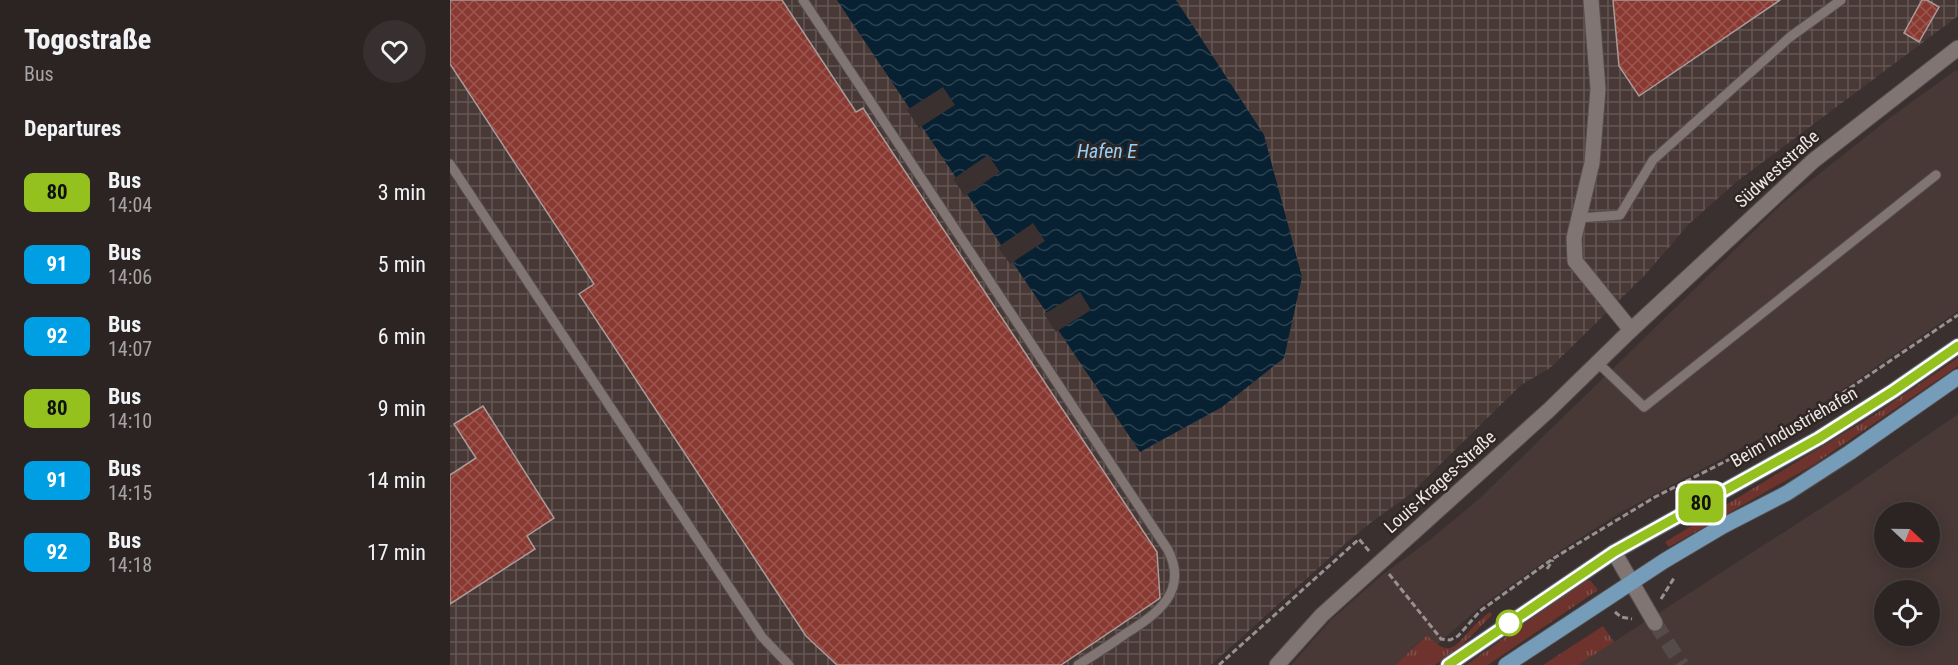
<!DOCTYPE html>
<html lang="en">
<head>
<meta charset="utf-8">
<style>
	:root { --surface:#2c2423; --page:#383030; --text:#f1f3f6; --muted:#a6a4a6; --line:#484141 }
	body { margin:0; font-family:"Roboto Condensed",sans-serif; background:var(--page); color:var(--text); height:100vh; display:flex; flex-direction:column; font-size:22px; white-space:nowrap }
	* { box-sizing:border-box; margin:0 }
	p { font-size:20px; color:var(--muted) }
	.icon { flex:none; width:33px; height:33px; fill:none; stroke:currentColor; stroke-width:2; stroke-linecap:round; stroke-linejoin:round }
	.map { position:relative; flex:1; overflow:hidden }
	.sheet { display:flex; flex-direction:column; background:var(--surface); width:450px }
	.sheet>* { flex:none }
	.badge { padding:0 12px; border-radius:9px; font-size:21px; line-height:39px }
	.needle { width:39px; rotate:112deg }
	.fabs { position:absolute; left:1424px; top:502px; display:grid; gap:12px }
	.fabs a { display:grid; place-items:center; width:66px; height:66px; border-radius:50%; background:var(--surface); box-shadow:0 3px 15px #0003,0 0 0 2px var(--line); font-size:30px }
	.map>.badge { position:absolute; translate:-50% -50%; box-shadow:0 0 0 3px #fff }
	h2 { padding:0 24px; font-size:22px; line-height:54px }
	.round { display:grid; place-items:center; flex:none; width:63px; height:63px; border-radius:32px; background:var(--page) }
	.overview { display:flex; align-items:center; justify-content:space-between; height:102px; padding:0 24px }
	h1 { font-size:28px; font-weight:800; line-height:45px }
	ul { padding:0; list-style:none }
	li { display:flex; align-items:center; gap:18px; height:72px; padding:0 24px }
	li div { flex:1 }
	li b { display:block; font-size:22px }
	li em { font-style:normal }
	li .badge { min-width:66px; font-weight:700; text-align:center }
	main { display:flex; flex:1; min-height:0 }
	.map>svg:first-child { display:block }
</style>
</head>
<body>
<main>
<section class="sheet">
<div class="overview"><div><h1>Togostraße</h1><p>Bus</p></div><a class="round"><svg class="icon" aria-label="heart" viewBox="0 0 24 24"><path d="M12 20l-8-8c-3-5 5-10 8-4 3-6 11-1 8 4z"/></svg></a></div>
<h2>Departures</h2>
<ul>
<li><span class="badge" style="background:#95c11f;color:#111">80</span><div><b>Bus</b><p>14:04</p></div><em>3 min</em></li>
<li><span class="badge" style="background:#009fe3;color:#fff">91</span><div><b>Bus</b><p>14:06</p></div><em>5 min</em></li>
<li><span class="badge" style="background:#009fe3;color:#fff">92</span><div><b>Bus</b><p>14:07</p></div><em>6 min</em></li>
<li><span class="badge" style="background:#95c11f;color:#111">80</span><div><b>Bus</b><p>14:10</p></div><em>9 min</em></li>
<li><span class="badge" style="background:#009fe3;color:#fff">91</span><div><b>Bus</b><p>14:15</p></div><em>14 min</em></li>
<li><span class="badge" style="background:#009fe3;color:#fff">92</span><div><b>Bus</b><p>14:18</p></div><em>17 min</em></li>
</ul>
</section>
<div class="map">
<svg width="1508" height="665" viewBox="0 0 1508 665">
	<defs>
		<pattern id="industrial-grid" width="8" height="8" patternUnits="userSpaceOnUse" patternTransform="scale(1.5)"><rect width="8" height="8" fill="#483936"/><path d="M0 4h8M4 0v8" fill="none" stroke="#635653"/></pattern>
		<pattern id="grass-tufts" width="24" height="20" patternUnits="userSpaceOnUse" patternTransform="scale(1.5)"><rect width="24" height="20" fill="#6d332c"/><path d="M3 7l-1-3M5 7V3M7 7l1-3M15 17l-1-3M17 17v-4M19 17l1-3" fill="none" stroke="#82514b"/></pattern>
		<pattern id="water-waves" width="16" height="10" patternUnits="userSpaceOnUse" patternTransform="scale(1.5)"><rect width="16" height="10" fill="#072132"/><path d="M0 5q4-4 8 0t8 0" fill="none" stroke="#2b4150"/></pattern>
		<pattern id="building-cross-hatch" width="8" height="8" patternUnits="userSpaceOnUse" patternTransform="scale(1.5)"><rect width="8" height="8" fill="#893931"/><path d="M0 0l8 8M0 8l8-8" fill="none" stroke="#9a564f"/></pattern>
	</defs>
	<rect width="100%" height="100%" fill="#3a302f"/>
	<g fill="#483936" fill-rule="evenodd">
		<path d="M1506 70 1508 72V311L1358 413 1173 511 1114 548 1031 606 987 645 976 635 945 665H841L881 620 931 576 981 539 1029 499 1335 201 1441 117Z"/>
		<path d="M1508 414V665H1128L1396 492ZM1434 513H1479V558H1434ZM1434 591H1479V636H1434Z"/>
	</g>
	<path fill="url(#industrial-grid)" d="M0 0H387L690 452 814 135 726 0H1508V16L1285 183 1239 224 1195 275 1100 368 1071 385 959 495 923 521 896 543 761 665H0Z"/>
	<g fill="url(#grass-tufts)">
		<path d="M1508 358V366L1363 465 1219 547 1215 542 1424 415Z"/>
		<path d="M1140 580 1148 590 1038 665H1016L1133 582Z"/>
		<path d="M1040 612 1042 615 1008 649 985 665H945L977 635C999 658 1004 648 1022 628 1027 622 1033 617 1040 612Z"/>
		<path d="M1153 626 1164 642 1128 665H1093Z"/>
	</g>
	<path fill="url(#water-waves)" d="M387 0H726L814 135 852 277 834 358 772 407 690 452Z"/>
	<g fill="#3a302f">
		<path d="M493 87 505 105 469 128 457 110Z"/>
		<path d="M538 155 550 172 515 196 503 179Z"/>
		<path d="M583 223 595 241 560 264 548 247Z"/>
		<path d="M630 292 641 310 606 332 594 314Z"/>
	</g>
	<g fill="url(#building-cross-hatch)" stroke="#a89c9a" stroke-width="1.5">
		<path d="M0 0H332L406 112 413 108 707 552 710 598 611 665H387L356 636 129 294 144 284 0 64Z"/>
		<path d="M1163 0H1330L1189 96 1169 66Z"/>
		<path d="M1472 0H1477L1489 7 1469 42 1454 33Z"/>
		<path d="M33 406 104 518 77 536 85 549 0 604V475L26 458 4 424Z"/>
	</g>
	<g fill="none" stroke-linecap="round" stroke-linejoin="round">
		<path stroke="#554b4a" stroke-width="15" stroke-dasharray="15 8" stroke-linecap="butt" d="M1205 623 1232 665"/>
		<g stroke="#564e4d" stroke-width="11">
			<g id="service">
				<path d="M353 0 718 550C739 592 707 614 675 634 660 645 644 655 628 665"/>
				<path d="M0 164 312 637 339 665"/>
				<path d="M1129 218 1170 215 1203 160 1340 37 1391 0"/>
				<path d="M1147 362 1194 407 1486 175"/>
			</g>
		</g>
		<g stroke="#564e4d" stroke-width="17">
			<g id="minor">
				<path d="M1141 0 1148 89 1142 163 1124 238 1125 261 1181 330"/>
				<path d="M1164 552 1205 623"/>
			</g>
		</g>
		<g stroke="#564e4d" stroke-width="17">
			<path id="tertiary" d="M827 665 872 615 1099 410 1181 330 1363 161 1508 48"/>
		</g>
		<g stroke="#564e4d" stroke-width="17">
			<g id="primary">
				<path d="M998 665 1164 552 1369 438 1443 391 1508 346"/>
				<path d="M1056 665 1214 561 1273 526 1337 493 1399 453 1508 377"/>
			</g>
		</g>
		<g stroke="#999190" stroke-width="3" stroke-dasharray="6 3" stroke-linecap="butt">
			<path d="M1097 569 1103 560"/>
			<path d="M939 574 988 635 991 639 1000 640 1008 636 1030 611 1104 558 1205 497 1286 456 1360 415 1508 315"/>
			<path d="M1211 599 1224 578 1223 576"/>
			<path d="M1165 612 1171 617 1182 619"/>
			<path d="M769 665 909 539 919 551"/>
		</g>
		<use href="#service" stroke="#807573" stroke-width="9"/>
		<use href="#minor" stroke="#807573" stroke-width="15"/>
		<use href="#tertiary" stroke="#807573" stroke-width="15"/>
		<use href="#primary" stroke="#759dba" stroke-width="15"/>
	</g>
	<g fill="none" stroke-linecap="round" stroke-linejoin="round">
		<g stroke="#fff" stroke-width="14">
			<path id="line" d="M998 665 1164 552 1369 438 1443 391 1508 346"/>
		</g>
		<use href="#line" stroke="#95c11f" stroke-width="9"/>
	</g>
	<circle fill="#fff" stroke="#95c11f" stroke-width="3" cx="1059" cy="623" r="12"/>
	<g text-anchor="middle" stroke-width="5" stroke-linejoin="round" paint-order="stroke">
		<g font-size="18" fill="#ede7e6" stroke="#302725">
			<text transform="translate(1327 169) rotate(-42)" y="6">Südweststraße</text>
			<text transform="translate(1344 427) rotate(-30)" y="6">Beim Industriehafen</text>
			<text transform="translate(990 482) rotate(-42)" y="6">Louis-Krages-Straße</text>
		</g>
		<g font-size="20" font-style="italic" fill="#94cff9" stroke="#302725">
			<text x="657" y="158">Hafen E</text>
		</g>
	</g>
</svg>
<div class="fabs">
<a><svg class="needle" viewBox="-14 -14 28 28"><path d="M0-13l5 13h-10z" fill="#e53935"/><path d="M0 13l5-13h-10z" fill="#a6a4a6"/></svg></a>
<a><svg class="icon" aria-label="locate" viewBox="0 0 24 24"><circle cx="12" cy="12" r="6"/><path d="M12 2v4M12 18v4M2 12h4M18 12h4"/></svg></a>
</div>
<b class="badge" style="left:1251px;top:503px;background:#95c11f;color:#111">80</b>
</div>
</main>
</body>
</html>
